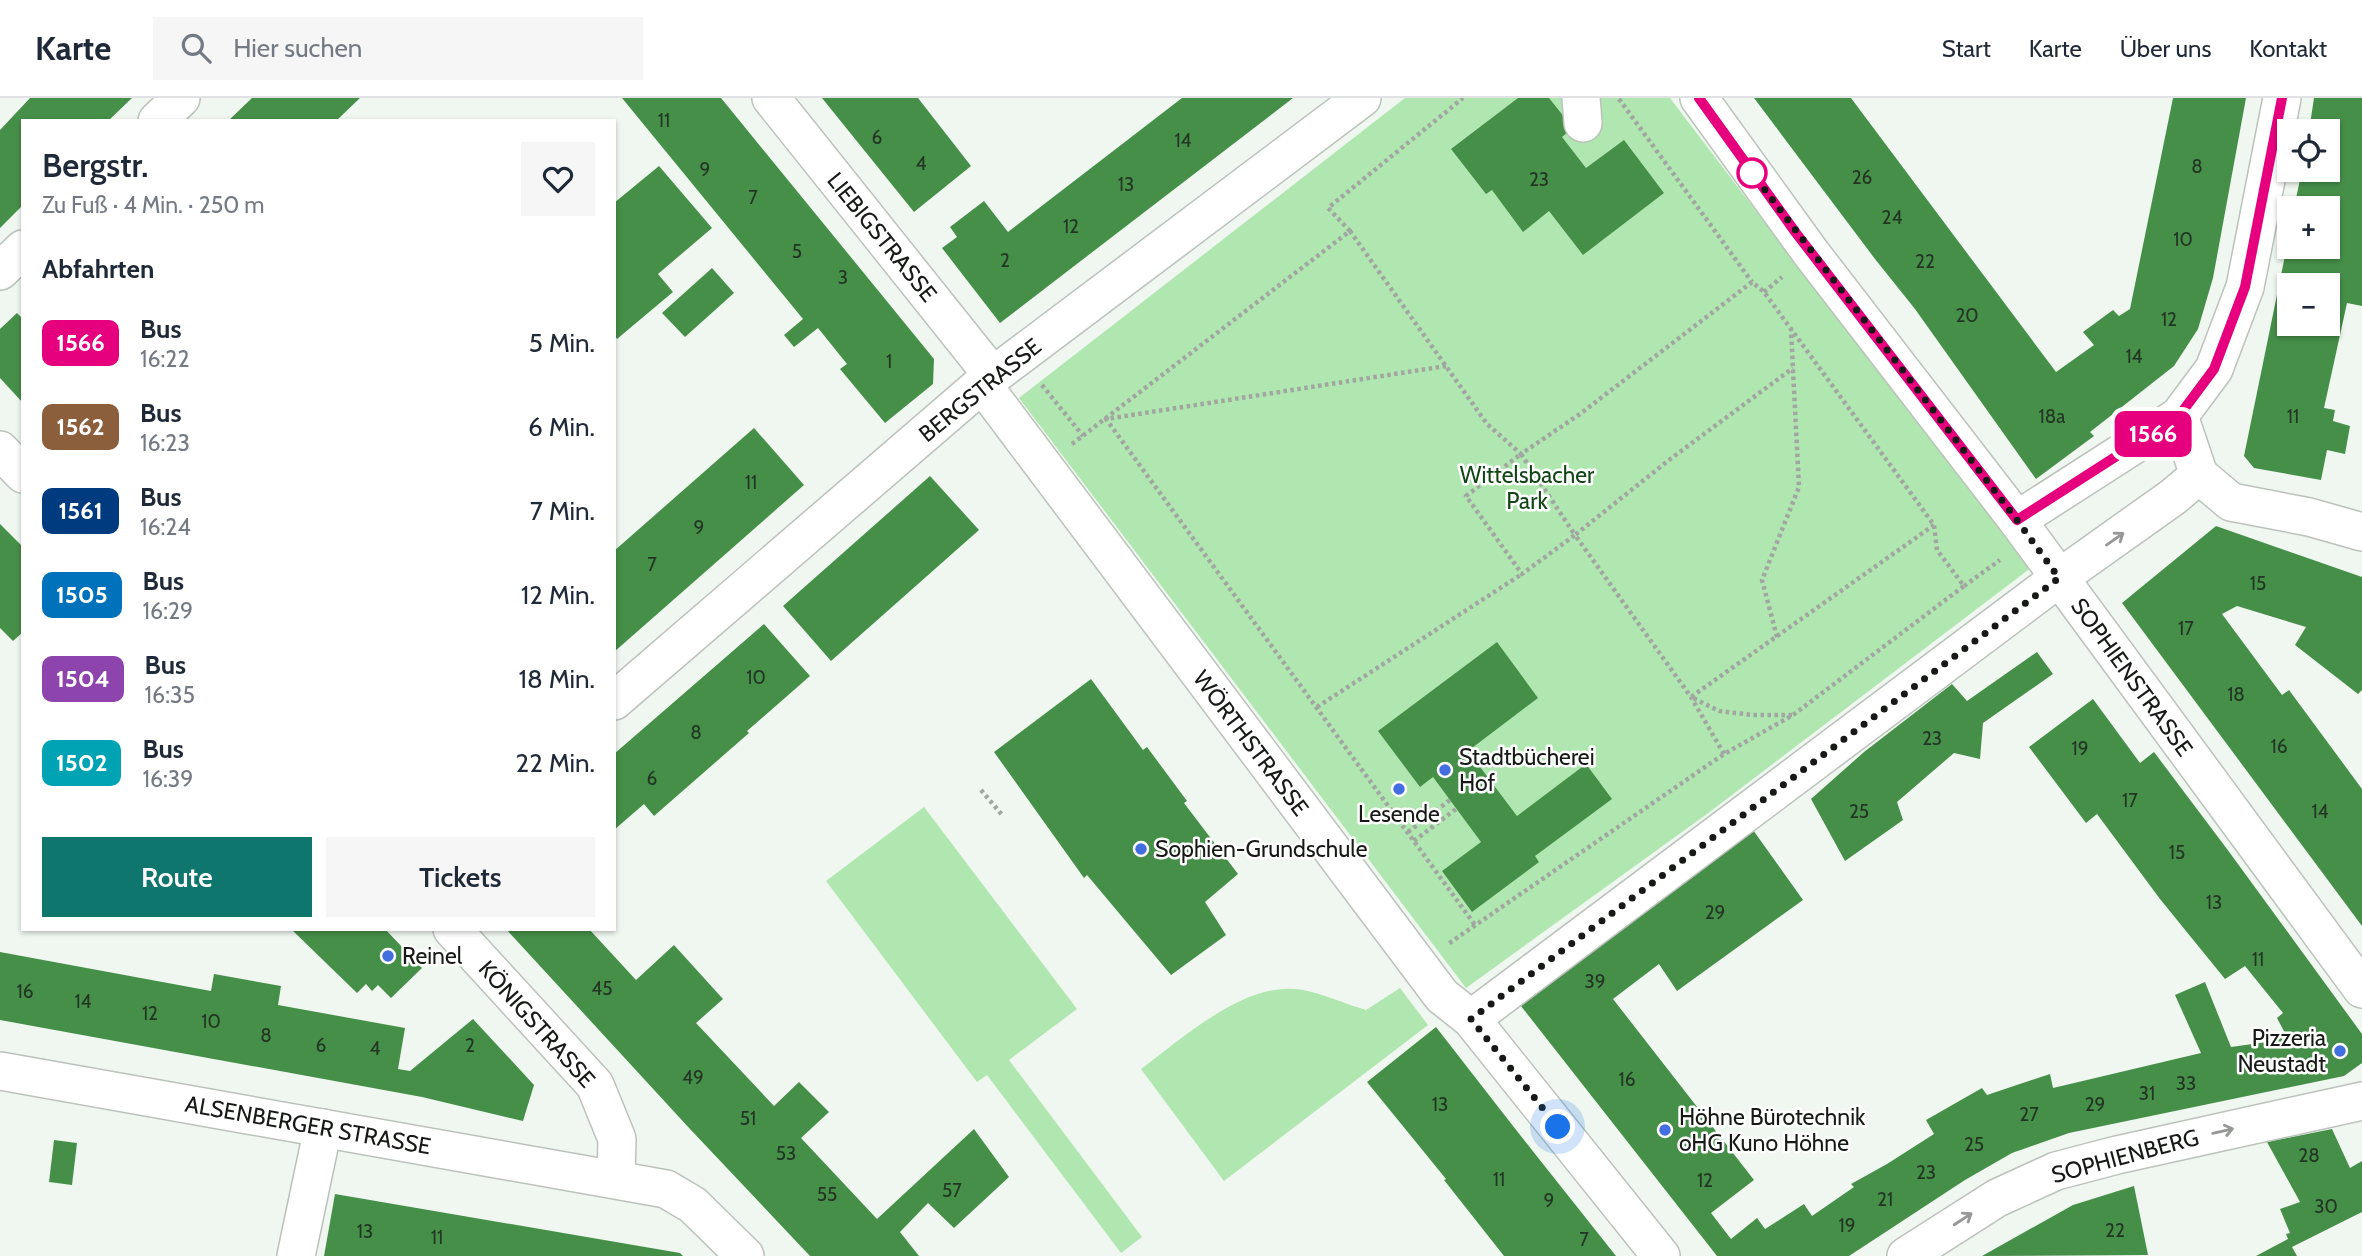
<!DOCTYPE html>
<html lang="de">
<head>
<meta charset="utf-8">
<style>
	:root { --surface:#fff; --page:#f6f6f7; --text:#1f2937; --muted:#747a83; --line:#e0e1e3; --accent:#0f766e }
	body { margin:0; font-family:Cabin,sans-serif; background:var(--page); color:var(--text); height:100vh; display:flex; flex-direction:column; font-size:26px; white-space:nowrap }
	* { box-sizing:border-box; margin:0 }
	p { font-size:23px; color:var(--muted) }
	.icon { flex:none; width:38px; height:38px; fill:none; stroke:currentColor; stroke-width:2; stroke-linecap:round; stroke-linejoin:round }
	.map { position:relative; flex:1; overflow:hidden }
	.side { position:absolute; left:21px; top:21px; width:595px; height:812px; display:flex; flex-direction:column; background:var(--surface); border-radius:0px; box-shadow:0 2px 5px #0004 }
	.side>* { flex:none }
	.badge { padding:0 14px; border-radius:10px; font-size:24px; line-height:46px }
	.controls { position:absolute; left:2277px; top:21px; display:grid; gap:14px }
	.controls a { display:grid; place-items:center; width:63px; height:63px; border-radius:0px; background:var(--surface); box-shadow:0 2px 5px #0004; font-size:35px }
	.you { position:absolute; width:35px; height:35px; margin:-18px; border:5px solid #fff; border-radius:50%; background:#1a73e8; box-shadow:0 0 0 10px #1a73e833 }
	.map>.badge { position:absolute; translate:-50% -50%; box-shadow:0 0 0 4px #fff }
	h2 { padding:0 21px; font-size:26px; line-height:63px }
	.round { display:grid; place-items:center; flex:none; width:74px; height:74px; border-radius:0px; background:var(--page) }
	.overview { display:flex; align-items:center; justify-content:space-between; height:119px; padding:0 21px }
	h1 { font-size:33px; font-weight:600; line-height:52px }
	.action { display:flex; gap:14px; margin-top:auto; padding:14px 21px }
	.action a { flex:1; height:80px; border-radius:0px; background:var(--accent); color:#fff; font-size:28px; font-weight:600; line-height:80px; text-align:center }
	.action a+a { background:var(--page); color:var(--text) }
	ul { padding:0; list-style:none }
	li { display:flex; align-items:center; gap:21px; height:84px; padding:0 21px }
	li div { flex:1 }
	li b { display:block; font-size:26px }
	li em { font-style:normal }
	li .badge { min-width:77px; font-weight:700; text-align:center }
	header { display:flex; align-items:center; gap:42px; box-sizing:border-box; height:98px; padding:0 35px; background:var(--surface); border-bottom:2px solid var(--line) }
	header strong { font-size:33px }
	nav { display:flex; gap:38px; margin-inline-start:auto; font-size:24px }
	.search { width:490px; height:63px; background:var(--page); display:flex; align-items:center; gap:18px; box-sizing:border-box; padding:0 24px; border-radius:0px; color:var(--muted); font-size:26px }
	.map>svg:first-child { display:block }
</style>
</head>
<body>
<header>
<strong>Karte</strong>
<div class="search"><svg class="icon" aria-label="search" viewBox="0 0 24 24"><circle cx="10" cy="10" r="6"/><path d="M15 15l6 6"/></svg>Hier suchen</div>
<nav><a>Start</a><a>Karte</a><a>Über uns</a><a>Kontakt</a></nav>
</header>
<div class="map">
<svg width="2362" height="1158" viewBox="0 0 2362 1158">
	<rect width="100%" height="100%" fill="#f0f7f0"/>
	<g fill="#b0e6b0">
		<path d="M1405 0H1670L1813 188 2032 469 1707 716 1466 890 1019 300Z"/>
		<path d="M924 709 1077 911 1009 962 1142 1139 1121 1155 987 977 977 984 826 783Z"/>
		<path d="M1400 890 1428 927 1224 1083 1141 971C1183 940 1247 881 1303 892 1324 896 1345 906 1366 912Z"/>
	</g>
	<g fill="#468f49" fill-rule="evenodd">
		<path d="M30 0H132L108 23H23V107L0 130V32Z"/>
		<path d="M252 0H360L336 23H228Z"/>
		<path d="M622 0H721L934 261 933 286 885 325 840 271 847 266 818 230 794 249 784 237 803 221Z"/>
		<path d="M822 0H918L971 68 914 114Z"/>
		<path d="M1182 0H1293L1000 225 942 150 957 139 950 129 984 103 1008 134Z"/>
		<path d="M1518 0H1549L1573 30 1562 39 1586 70 1624 42 1664 95 1583 157 1549 113 1523 134 1492 92 1486 96 1451 51Z"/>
		<path d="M1754 0H1851L2056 274 2094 247 2083 234 2113 212 2119 218 2130 211 2173 0H2246L2213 180 2198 231 2174 268 2090 334 2094 338 2036 381 1915 211 1875 161Z"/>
		<path d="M2314 0H2362V208L2347 205 2324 310 2335 312 2333 323 2350 328 2345 356 2327 352 2321 382 2254 370 2244 358 2288 143 2289 149H2328V110H2294L2302 72H2328V33H2309ZM2289 187H2328V226H2289Z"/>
		<path d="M659 68 712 130 658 176 673 194 617 241 614 237V105Z"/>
		<path d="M712 170 734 195 685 239 662 215Z"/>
		<path d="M17 215 23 221V305L0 280V231Z"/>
		<path d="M754 330 804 387 614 554V453Z"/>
		<path d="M930 378 979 432 831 563 783 508Z"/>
		<path d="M0 426 23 449V534L13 543 0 530Z"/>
		<path d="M2216 428 2362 479V592L2358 596 2295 547 2306 529 2237 508 2222 516 2282 597 2289 592 2362 691V828L2122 505Z"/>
		<path d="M764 526 810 578 747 633 749 635 654 718 644 706 614 732V656Z"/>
		<path d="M1497 544 1538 600 1468 653 1517 718 1586 666 1612 701 1535 758 1539 764 1472 814 1442 773 1481 744 1433 679 1420 689 1378 633Z"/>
		<path d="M2037 554 2053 576 1983 625 1980 661 1954 655 1897 704 1903 722 1845 763 1811 701 1864 654 1952 586 1967 603Z"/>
		<path d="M1091 581 1143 652 1147 649 1187 703 1184 705 1238 776 1205 804 1226 837 1171 877 1087 777 1084 780 994 654Z"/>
		<path d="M2093 601 2140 665 2154 654 2227 751 2362 936V965L2344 978 2069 1035 2012 1055 1965 1082 1849 1158H1717L1521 908 1753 732 1803 802 1677 893 1659 866 1613 901 1754 1082 1711 1115 1731 1141 1757 1120 1765 1131 1804 1106 1812 1118 1854 1089 1851 1086 1887 1066 1934 1036 1926 1022 1982 990 1987 997 2050 976 2053 990 2201 955 2175 897 2205 884 2231 949 2274 943 2286 937 2277 920 2283 915 2245 868 2225 881 2160 801 2097 716 2086 725 2029 649Z"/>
		<path d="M291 831H385L422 870 391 900 378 887 372 893 366 886 357 895Z"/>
		<path d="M506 831H589L636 882 674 847 723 901 696 925 774 1008 799 984 829 1014 801 1040 877 1121 974 1031 1009 1079 954 1130 928 1105 900 1134 919 1158H810L690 1031Z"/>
		<path d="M0 854 211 893 214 876 281 888 278 907 405 930 398 971 410 973 473 921 534 987 523 1023 422 999 0 922Z"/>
		<path d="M1436 929 1513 1028 1616 1158H1504L1444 1082 1446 1081 1367 984Z"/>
		<path d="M2332 1031 2350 1070 2362 1063V1114L2292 1149 2297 1158H2256L2288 1141 2286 1136 2290 1135 2280 1111 2300 1104 2267 1044Z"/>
		<path d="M54 1042 77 1045 72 1087 49 1084Z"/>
		<path d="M2134 1088 2148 1157 1982 1158 2073 1107Z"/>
		<path d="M335 1096 680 1155 683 1158H324Z"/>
	</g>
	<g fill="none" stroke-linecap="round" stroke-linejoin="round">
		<g stroke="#bbc2bb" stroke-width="40">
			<g id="minor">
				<path d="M771 0 993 278"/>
				<path d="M1581 0 1583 25"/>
				<path d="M1699 0 1811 155 2017 422 2362 891"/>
				<path d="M157 23 181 0"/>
				<path d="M0 173 23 151"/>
				<path d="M982 286 1442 898 1471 921 1661 1158"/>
				<path d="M2179 318 2199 377"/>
				<path d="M0 352 23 376"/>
				<path d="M2199 377 2231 404 2309 419 2362 434"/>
				<path d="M2017 422 2179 318 2214 271 2245 189 2282 0"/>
				<path d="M614 603 982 286 1362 0"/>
				<path d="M452 831 595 987 617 1041 616 1081"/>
				<path d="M1471 921 2059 480 2173 399 2199 377"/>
				<path d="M0 973 666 1091 693 1107 745 1158"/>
				<path d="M296 1158 323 1030"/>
				<path d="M1906 1158 1997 1100 2056 1073 2117 1057 2362 1003"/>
			</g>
		</g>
		<g stroke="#a1a6a1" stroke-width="4.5" stroke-dasharray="3.5 3.5" stroke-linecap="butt">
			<path d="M1619 1 1752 184"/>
			<path d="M1350 133 1328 110 1463 0"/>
			<path d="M1764 194 1782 179"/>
			<path d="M1446 268 1106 321 1475 827"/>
			<path d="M1042 287 1083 338"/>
			<path d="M1072 346 1350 133 1487 326 1521 356 1580 316 1752 184 1764 194 1934 427 1937 452 1964 488 1793 617 1724 656 1448 846"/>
			<path d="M1521 356 1575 437 1522 476 1466 398Z"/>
			<path d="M1964 488 2000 462"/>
			<path d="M1777 539 1762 482 1799 389 1791 232"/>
			<path d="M1317 609 1522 476"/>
			<path d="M1792 617H1753L1719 613 1691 599 1934 427"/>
			<path d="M1724 656 1691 599 1575 437 1669 362 1793 270"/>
			<path d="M981 692 1003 718"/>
			<path d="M1408 734 1450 702"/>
			<path d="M1414 743 1456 711"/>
		</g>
		<use href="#minor" stroke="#fff" stroke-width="37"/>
	</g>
	<defs><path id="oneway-shaft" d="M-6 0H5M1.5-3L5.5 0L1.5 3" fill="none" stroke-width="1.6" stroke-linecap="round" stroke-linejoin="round" transform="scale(1.75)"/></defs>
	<g stroke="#969896">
		<use href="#oneway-shaft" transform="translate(2115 441) rotate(-35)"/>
		<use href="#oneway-shaft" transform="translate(2223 1033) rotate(-13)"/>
		<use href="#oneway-shaft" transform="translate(1963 1121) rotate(-33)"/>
	</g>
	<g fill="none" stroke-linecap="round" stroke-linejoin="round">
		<g stroke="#fff" stroke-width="16">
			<path id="line" d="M1699 0 1796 135 2017 422 2179 318 2214 271 2245 189 2282 0"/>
		</g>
		<use href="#line" stroke="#e6007e" stroke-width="10"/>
		<path stroke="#161916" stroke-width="7" stroke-dasharray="0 12.6" d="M1558 1029 1471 921 2059 480 2017 422 1752 75"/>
	</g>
	<circle fill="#fff" stroke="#e6007e" stroke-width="3.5" cx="1752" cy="75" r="14"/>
	<g fill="#436ee0" stroke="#fff" stroke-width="2.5">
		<circle cx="1445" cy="672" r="7"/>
		<circle cx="1399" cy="691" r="7"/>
		<circle cx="1141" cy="751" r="7"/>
		<circle cx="388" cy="858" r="7"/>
		<circle cx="2340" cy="953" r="7"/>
		<circle cx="1665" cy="1032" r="7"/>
	</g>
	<g text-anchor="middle" stroke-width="5" stroke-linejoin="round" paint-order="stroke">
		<g font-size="19" fill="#223623">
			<text x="664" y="29">11</text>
			<text x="877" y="46">6</text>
			<text x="1183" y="49">14</text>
			<text x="921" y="72">4</text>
			<text x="2197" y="75">8</text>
			<text x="705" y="78">9</text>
			<text x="1862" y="86">26</text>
			<text x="1539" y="88">23</text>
			<text x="1126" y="93">13</text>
			<text x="753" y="106">7</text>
			<text x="1892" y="126">24</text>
			<text x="1071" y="135">12</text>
			<text x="2183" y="148">10</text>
			<text x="797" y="160">5</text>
			<text x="1005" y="169">2</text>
			<text x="1925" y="170">22</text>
			<text x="843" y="186">3</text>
			<text x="1967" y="224">20</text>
			<text x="2169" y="228">12</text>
			<text x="2134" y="265">14</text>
			<text x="889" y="270">1</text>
			<text x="2052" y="325">18a</text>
			<text x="2293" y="325">11</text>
			<text x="751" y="391">11</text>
			<text x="699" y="436">9</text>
			<text x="652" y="473">7</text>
			<text x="2258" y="492">15</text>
			<text x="2186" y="537">17</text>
			<text x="756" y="586">10</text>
			<text x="2236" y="603">18</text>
			<text x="696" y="641">8</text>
			<text x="1932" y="647">23</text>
			<text x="2279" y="655">16</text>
			<text x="2080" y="657">19</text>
			<text x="652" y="687">6</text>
			<text x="2130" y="709">17</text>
			<text x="1859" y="720">25</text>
			<text x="2320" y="720">14</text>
			<text x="2177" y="761">15</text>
			<text x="2214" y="811">13</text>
			<text x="1715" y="821">29</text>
			<text x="2258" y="868">11</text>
			<text x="1595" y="890">39</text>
			<text x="602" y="897">45</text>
			<text x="25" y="900">16</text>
			<text x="83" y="910">14</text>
			<text x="150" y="922">12</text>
			<text x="211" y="930">10</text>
			<text x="266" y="944">8</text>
			<text x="321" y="954">6</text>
			<text x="470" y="954">2</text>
			<text x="375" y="957">4</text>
			<text x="693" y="986">49</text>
			<text x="1627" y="988">16</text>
			<text x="2186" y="992">33</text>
			<text x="2147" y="1002">31</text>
			<text x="1440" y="1013">13</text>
			<text x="2095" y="1013">29</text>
			<text x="2029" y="1023">27</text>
			<text x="748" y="1027">51</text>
			<text x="1974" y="1053">25</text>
			<text x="786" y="1062">53</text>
			<text x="2309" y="1064">28</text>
			<text x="1926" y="1081">23</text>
			<text x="1499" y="1088">11</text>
			<text x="1705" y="1089">12</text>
			<text x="952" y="1099">57</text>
			<text x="827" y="1103">55</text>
			<text x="1885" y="1108">21</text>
			<text x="1549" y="1109">9</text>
			<text x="2326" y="1115">30</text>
			<text x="1847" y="1134">19</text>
			<text x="2115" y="1139">22</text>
			<text x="365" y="1140">13</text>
			<text x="437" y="1146">11</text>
			<text x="1584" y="1148">7</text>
		</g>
		<g font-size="23" fill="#161916" stroke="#fff">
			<text transform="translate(882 139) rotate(51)" y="8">LIEBIGSTRASSE</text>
			<text transform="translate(980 292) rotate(-39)" y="8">BERGSTRASSE</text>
			<text transform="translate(2132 579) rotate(54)" y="8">SOPHIENSTRASSE</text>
			<text transform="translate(1251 645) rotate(53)" y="8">WÖRTHSTRASSE</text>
			<text transform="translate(537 926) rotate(48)" y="8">KÖNIGSTRASSE</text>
			<text transform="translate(308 1027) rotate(10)" y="8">ALSENBERGER STRASSE</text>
			<text transform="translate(2125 1058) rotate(-15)" y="8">SOPHIENBERG</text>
		</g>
		<g font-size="23" fill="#124617" stroke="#fff">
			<text x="1527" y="385">Wittelsbacher<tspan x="1527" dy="26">Park</tspan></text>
		</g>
		<g font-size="23" fill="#161916" stroke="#fff" text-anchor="start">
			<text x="1459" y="667">Stadtbücherei<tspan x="1459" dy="26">Hof</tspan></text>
			<text x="1399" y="724" text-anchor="middle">Lesende</text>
			<text x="1155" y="759">Sophien-Grundschule</text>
			<text x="402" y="866">Reinel</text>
			<text x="2326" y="948" text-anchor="end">Pizzeria<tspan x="2326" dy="26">Neustadt</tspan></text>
			<text x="1679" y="1027">Höhne Bürotechnik<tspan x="1679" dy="26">oHG Kuno Höhne</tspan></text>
		</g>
	</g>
</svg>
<div class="controls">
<a><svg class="icon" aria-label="locate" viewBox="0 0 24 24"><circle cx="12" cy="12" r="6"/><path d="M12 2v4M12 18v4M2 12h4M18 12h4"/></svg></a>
<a>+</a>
<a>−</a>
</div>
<div class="you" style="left:1558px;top:1029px"></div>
<b class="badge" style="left:2153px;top:336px;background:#e6007e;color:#fff">1566</b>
<section class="side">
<div class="overview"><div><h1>Bergstr.</h1><p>Zu Fuß · 4 Min. · 250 m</p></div><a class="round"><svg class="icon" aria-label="heart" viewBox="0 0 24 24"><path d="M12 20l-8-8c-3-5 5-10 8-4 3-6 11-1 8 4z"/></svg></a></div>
<h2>Abfahrten</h2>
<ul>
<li><span class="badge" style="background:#e6007e;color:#fff">1566</span><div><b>Bus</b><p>16:22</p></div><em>5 Min.</em></li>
<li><span class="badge" style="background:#8b5e3c;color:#fff">1562</span><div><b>Bus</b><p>16:23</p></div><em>6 Min.</em></li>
<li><span class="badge" style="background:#003b80;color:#fff">1561</span><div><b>Bus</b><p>16:24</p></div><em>7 Min.</em></li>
<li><span class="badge" style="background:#0072bc;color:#fff">1505</span><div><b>Bus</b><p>16:29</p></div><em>12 Min.</em></li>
<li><span class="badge" style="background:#8e44ad;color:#fff">1504</span><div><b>Bus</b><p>16:35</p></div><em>18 Min.</em></li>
<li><span class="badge" style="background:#00a3b4;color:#fff">1502</span><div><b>Bus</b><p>16:39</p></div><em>22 Min.</em></li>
</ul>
<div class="action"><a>Route</a><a>Tickets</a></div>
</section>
</div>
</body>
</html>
